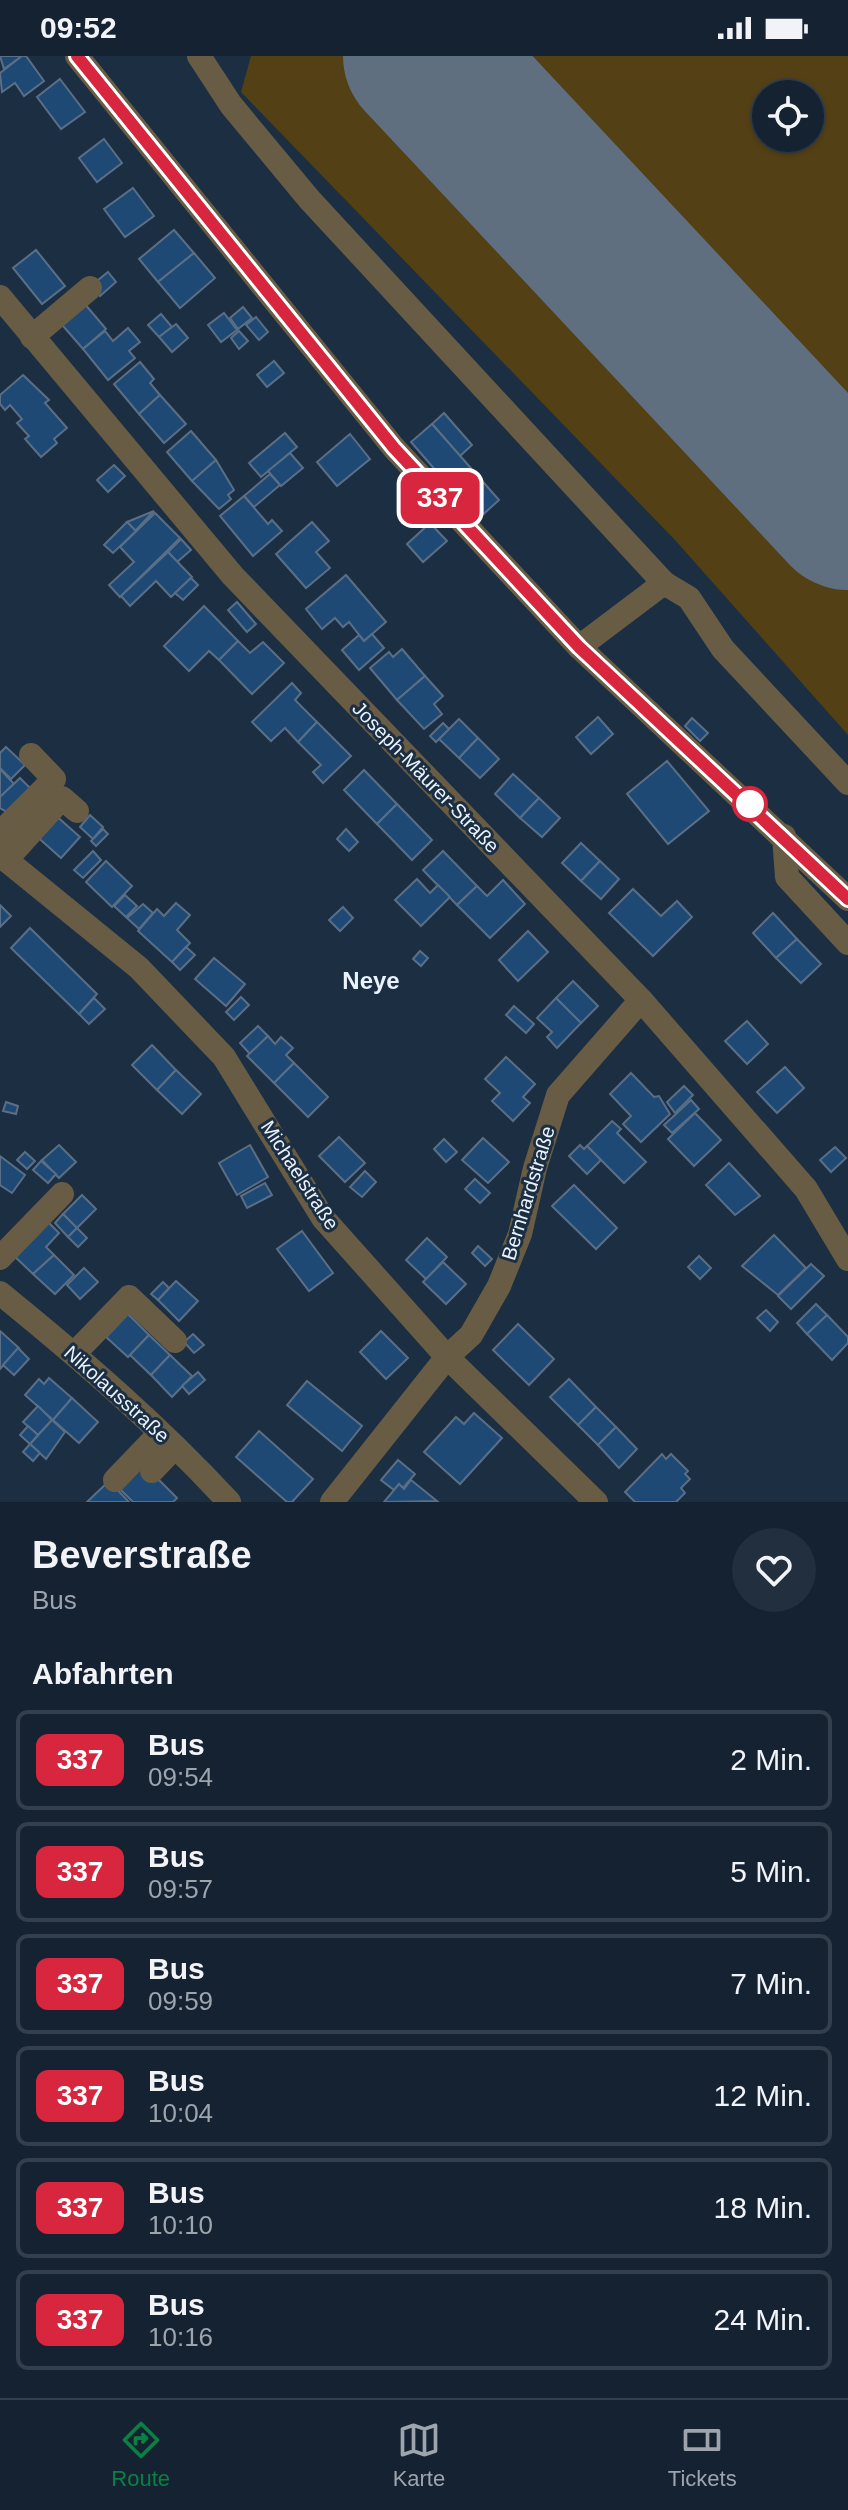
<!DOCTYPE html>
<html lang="de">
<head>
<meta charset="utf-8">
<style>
	:root { --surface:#142232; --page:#212f3e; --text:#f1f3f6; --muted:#9da4ac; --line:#333f4d; --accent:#0b8043 }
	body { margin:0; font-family:Arial,sans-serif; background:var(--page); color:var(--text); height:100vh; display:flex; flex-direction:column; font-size:30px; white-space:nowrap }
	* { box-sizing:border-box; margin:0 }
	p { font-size:26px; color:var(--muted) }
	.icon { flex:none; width:44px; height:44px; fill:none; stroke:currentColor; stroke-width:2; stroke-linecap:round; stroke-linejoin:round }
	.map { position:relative; height:1446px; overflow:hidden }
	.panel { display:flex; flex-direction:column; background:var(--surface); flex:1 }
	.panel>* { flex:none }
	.badge { padding:0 16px; border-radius:12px; font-size:28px; line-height:52px }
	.buttons { position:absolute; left:752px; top:24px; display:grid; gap:16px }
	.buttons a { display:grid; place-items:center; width:72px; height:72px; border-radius:50%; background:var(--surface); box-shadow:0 2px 6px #0004,0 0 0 2px var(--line); font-size:40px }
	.map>.badge { position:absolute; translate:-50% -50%; box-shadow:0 0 0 4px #fff }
	h2 { padding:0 32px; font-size:30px; line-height:72px }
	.round { display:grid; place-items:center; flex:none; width:84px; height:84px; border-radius:42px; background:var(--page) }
	.overview { display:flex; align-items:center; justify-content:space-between; height:136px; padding:0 32px }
	h1 { font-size:38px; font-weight:700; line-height:60px }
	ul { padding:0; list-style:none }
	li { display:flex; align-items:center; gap:24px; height:100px; margin:0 16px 12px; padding:0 16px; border:4px solid var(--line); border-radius:12px }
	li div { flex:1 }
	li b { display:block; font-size:30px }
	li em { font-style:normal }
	li .badge { min-width:88px; font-weight:700; text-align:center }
	.status { display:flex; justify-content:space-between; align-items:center; height:56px; padding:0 40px; background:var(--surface); direction:ltr }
	.status svg { height:22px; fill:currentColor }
	.dock { display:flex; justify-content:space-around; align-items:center; height:112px; border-top:2px solid var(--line); background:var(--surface); font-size:22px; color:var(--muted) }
	.dock a { display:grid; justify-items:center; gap:4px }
	.dock .selected { color:var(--accent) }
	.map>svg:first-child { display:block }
</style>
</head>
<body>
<div class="status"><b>09:52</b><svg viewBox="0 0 49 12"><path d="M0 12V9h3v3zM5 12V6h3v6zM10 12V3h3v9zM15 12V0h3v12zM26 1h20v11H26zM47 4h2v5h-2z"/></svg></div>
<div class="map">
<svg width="848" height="1446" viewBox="0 0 848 1446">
	<rect width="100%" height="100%" fill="#1b2e42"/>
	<path fill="#544015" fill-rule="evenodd" d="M251 0H848V679L675 484 241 36ZM766 38H810V82H766Z"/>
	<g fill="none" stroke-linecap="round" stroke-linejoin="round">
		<path stroke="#5f6f80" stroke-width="160" d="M423 0 848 454"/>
	</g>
	<g fill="#1e4974" stroke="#5a6f86" stroke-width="2">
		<path d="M0 0H22L4 13Z"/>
		<path d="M22 0H26L44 25 24 40 15 27 2 36 0 17Z"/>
		<path d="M60 23 85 56 61 73 37 41Z"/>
		<path d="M104 83 122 107 97 126 79 102Z"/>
		<path d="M133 132 154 160 125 181 104 153Z"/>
		<path d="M174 174 194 197 158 226 139 203Z"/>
		<path d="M36 194 65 230 42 248 13 212Z"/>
		<path d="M194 197 215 222 180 252 158 226Z"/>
		<path d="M108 216 116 226 100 240 92 229Z"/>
		<path d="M84 247 106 273 83 293 57 263Z"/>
		<path d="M243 251 252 262 238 273 230 262Z"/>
		<path d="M224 257 237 274 221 286 208 269Z"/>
		<path d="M161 258 172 271 159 281 148 269Z"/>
		<path d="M256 261 268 276 259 284 246 269Z"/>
		<path d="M176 268 188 282 172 296 159 281Z"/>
		<path d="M128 272 140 286 129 295 135 302 108 324 83 293 105 275 113 285Z"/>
		<path d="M239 275 248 285 239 293 231 282Z"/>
		<path d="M274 305 284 317 267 331 257 319Z"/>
		<path d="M140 306 154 323 150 327 160 339 139 358 114 328Z"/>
		<path d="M23 319 49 344 45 347 67 372 54 383 57 387 41 401 25 383 29 380 17 367 22 363 10 349 5 354 0 348V339Z"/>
		<path d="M160 339 186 368 164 387 139 358Z"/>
		<path d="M444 357 472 389 460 400 432 368Z"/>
		<path d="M432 368 499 444 478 463 411 386Z"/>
		<path d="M191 375 216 404 192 425 167 396Z"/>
		<path d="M285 377 297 391 261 421 249 407Z"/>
		<path d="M350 378 370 403 337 430 317 406Z"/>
		<path d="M290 397 303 412 281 430 268 415Z"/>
		<path d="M216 404 234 434 228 439 231 443 219 453 192 425Z"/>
		<path d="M114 409 125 420 108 436 97 424Z"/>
		<path d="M270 418 280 429 254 451 244 440Z"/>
		<path d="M244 440 268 468 272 464 282 475 253 500 220 460Z"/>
		<path d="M154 455 135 475 127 466Z"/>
		<path d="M155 457 180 482 120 541 109 529 134 506 120 491Z"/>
		<path d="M127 466 136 475 113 497 104 489Z"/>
		<path d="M312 466 329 485 316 496 330 512 306 532 276 498Z"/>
		<path d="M430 467 447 485 423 506 407 488Z"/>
		<path d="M181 483 191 494 177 506 168 496Z"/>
		<path d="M168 496 192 521 171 541 156 525 130 550 121 540Z"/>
		<path d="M346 519 386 566 364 585 349 566 343 571 335 562 322 573 306 553Z"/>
		<path d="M191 522 198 529 183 544 175 537Z"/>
		<path d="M237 546 256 568 247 576 228 554Z"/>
		<path d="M204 550 238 585 219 604 209 595 189 615 164 590Z"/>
		<path d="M372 578 384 592 359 614 342 594 359 579 364 585Z"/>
		<path d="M238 585 250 597 263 586 284 607 252 638 219 604Z"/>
		<path d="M402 593 425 620 397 644 370 612 389 596 393 601Z"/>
		<path d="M425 620 443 640 434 648 442 658 424 673 397 644Z"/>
		<path d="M292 627 301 637 295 644 317 666 298 686 285 672 271 685 252 666Z"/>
		<path d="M598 661 613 678 591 698 576 681Z"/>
		<path d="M692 662 708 677 700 685 685 670Z"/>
		<path d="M459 663 478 682 459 702 439 683Z"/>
		<path d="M317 666 351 700 323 727 313 716 321 709 298 686Z"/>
		<path d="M443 667 449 673 436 686 430 680Z"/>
		<path d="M478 682 499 703 480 722 459 702Z"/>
		<path d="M6 691 25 709 11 723 0 712V697Z"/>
		<path d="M667 705 709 755 668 788 627 738Z"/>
		<path d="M0 713 14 728 0 741Z"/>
		<path d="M364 714 397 748 377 768 344 734Z"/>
		<path d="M513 718 539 742 520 762 495 738Z"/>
		<path d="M20 722 35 737 12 759 0 752V741Z"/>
		<path d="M539 742 560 762 542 781 520 762Z"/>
		<path d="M397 748 432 784 412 804 377 768Z"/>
		<path d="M53 757 80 781 61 802 34 778Z"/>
		<path d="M90 759 103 771 93 783 80 771Z"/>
		<path d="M103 773 108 778 96 790 91 785Z"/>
		<path d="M346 773 358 786 349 795 337 783Z"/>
		<path d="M581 787 600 805 581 825 562 807Z"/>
		<path d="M93 795 101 804 83 822 74 814Z"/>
		<path d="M443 795 477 830 457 849 423 814Z"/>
		<path d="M106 805 132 830 112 851 86 826Z"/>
		<path d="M600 805 619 823 601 843 581 825Z"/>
		<path d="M417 823 430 837 438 829 450 841 421 870 395 844Z"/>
		<path d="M503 824 525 848 490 882 457 849 477 830 487 840Z"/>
		<path d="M633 833 661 860 677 845 692 861 653 900 609 857Z"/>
		<path d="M125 839 137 850 126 861 114 850Z"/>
		<path d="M176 847 190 859 177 874 190 887 172 906 138 875 157 853 164 860Z"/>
		<path d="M143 848 153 857 139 873 127 862Z"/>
		<path d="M0 849 11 860 0 871Z"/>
		<path d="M343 851 353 862 340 875 329 864Z"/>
		<path d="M773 857 797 883 776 902 753 877Z"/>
		<path d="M30 872 97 938 79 958 11 892Z"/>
		<path d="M528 875 548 896 518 925 499 904Z"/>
		<path d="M797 883 821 908 801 927 776 902Z"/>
		<path d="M186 891 195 899 180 914 172 906Z"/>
		<path d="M420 895 428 902 421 910 413 903Z"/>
		<path d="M214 902 245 928 226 950 195 923Z"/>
		<path d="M573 925 598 950 581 967 556 942Z"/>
		<path d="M241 941 249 949 234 964 226 956Z"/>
		<path d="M94 942 105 953 89 968 79 958Z"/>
		<path d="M556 942 581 967 557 992 547 981 552 976 537 962Z"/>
		<path d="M514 950 534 968 526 977 506 959Z"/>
		<path d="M747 965 768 988 747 1008 725 985Z"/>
		<path d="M258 970 268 980 250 998 240 987Z"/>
		<path d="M268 980 275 988 281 981 293 992 286 999 294 1007 274 1027 247 1000Z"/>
		<path d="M152 989 176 1014 157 1034 132 1009Z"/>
		<path d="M506 1001 535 1028 523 1041 530 1047 513 1065 492 1045 500 1037 485 1023Z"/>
		<path d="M294 1007 328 1041 308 1061 274 1027Z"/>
		<path d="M785 1011 804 1032 777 1057 757 1036Z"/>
		<path d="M176 1014 201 1038 182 1058 157 1034Z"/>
		<path d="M631 1017 654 1041 659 1040 670 1058 641 1086 623 1068 631 1060 610 1038Z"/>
		<path d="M684 1030 693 1039 675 1057 667 1046Z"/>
		<path d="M691 1044 699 1053 672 1077 664 1069Z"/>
		<path d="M6 1046 18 1050 16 1058 3 1055Z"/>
		<path d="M695 1057 721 1084 694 1110 668 1083Z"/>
		<path d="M612 1065 621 1073 617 1077 646 1106 624 1127 587 1090Z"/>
		<path d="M339 1081 365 1107 345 1126 319 1100Z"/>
		<path d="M483 1082 509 1106 488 1127 462 1104Z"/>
		<path d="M444 1083 457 1096 446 1106 434 1093Z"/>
		<path d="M59 1089 76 1106 59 1122 42 1104Z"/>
		<path d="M250 1089 268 1121 237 1139 219 1107Z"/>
		<path d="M580 1089 584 1093 587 1090 601 1104 587 1118 569 1100Z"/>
		<path d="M835 1091 846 1102 831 1116 820 1104Z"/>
		<path d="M25 1096 35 1105 27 1113 17 1104Z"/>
		<path d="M0 1100 25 1119 12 1137 0 1129Z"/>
		<path d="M41 1105 56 1118 48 1127 33 1114Z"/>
		<path d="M729 1107 760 1140 735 1159 706 1129Z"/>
		<path d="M365 1115 376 1126 362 1141 350 1131Z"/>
		<path d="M475 1123 490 1137 480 1147 465 1133Z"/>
		<path d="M265 1127 272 1139 247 1152 241 1140Z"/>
		<path d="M574 1129 617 1172 596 1193 552 1150Z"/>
		<path d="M82 1139 96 1153 77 1172 63 1158Z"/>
		<path d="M63 1158 77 1172 68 1181 55 1167Z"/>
		<path d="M46 1164 59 1177 46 1191 54 1199 33 1218 11 1197Z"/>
		<path d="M77 1172 87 1182 78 1191 68 1181Z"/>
		<path d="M302 1175 333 1217 309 1235 277 1193Z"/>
		<path d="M774 1179 806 1212 778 1239 742 1210Z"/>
		<path d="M427 1182 447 1201 426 1223 406 1204Z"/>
		<path d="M478 1190 492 1203 485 1210 472 1197Z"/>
		<path d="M54 1199 74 1219 55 1238 33 1218Z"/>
		<path d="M699 1200 711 1212 700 1223 688 1211Z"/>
		<path d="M443 1206 466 1228 446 1248 423 1226Z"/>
		<path d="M811 1208 824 1220 791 1253 778 1240Z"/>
		<path d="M84 1212 98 1226 80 1243 67 1229Z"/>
		<path d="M176 1225 198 1245 179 1265 158 1244Z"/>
		<path d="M163 1226 169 1232 158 1244 151 1238Z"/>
		<path d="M816 1248 827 1259 807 1278 797 1267Z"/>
		<path d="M766 1254 778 1266 770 1275 757 1262Z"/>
		<path d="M128 1258 149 1279 128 1301 106 1281Z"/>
		<path d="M827 1259 848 1281V1287L832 1304 807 1278Z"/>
		<path d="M518 1268 554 1303 529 1329 493 1294Z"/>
		<path d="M0 1275 19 1292 0 1313Z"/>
		<path d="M381 1275 408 1302 386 1323 360 1296Z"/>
		<path d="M193 1278 204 1289 194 1297 184 1286Z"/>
		<path d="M149 1279 170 1299 151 1319 130 1299Z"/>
		<path d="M18 1292 29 1303 14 1319 3 1309Z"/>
		<path d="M170 1299 192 1320 172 1341 151 1319Z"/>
		<path d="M198 1316 205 1324 189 1338 182 1330Z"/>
		<path d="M49 1322 72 1342 53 1364 25 1339 39 1323 44 1328Z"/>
		<path d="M569 1323 596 1351 578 1369 550 1341Z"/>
		<path d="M307 1325 362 1370 342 1395 287 1349Z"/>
		<path d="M72 1342 98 1366 79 1387 53 1364Z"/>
		<path d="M38 1350 52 1364 38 1379 23 1366Z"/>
		<path d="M596 1351 616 1371 598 1389 578 1369Z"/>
		<path d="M474 1357 502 1382 460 1428 424 1396 456 1361 464 1368Z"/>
		<path d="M52 1364 65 1376 46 1403 30 1388Z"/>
		<path d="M28 1370 38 1379 30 1388 20 1379Z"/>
		<path d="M616 1371 637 1393 619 1412 598 1389Z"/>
		<path d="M259 1375 313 1423 292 1446H287L236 1401Z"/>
		<path d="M30 1388 40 1397 33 1405 23 1396Z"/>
		<path d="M662 1398 666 1403 671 1398 688 1415 685 1418 690 1423 681 1432 685 1437 676 1446H635L625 1436Z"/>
		<path d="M398 1404 415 1418 403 1432 399 1428 394 1434 381 1424Z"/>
		<path d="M144 1409 177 1442 173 1446H133L120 1433Z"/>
		<path d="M411 1424 437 1445 384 1446 399 1428 404 1433Z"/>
		<path d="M109 1425 129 1446H87Z"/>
	</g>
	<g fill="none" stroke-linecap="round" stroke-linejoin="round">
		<g stroke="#685c44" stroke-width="24">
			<path d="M77 0 394 392 579 591 848 843"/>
			<path d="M199 0 231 49 309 143 664 527 579 591"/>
			<path d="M0 241 233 520 641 944 806 1133 848 1203"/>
			<path d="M32 281 90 232"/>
			<path d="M664 527 689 542 723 593 848 727"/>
			<path d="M0 777 54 723 31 699"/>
			<path d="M784 780 787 821 848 887"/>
			<path d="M0 799 139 912 224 1001 323 1162 447 1301 596 1446"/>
			<path d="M6 804 62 742 77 755"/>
			<path d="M0 1202 62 1138"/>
			<path d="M0 1237C80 1302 159 1370 229 1446"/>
			<path d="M74 1298 129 1241 175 1285"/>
			<path d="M152 1415 175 1391"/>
			<path d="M115 1424 160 1377"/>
			<path d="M332 1446 447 1301 471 1279 499 1230 520 1178 535 1112 558 1039 641 944"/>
		</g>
	</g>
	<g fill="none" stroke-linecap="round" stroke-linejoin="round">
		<g stroke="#fff" stroke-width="18">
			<path id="line" d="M77 0 394 392 579 591 848 843"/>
		</g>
		<use href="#line" stroke="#d7263d" stroke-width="12"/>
	</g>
	<circle fill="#fff" stroke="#d7263d" stroke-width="4" cx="750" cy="748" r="16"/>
	<g text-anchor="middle" stroke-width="6" stroke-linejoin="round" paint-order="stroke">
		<g font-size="20" fill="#e9f2fd" stroke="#1b2e42">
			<text transform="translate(426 721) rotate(46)" y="7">Joseph-Mäurer-Straße</text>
			<text transform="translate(300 1119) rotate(57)" y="7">Michaelstraße</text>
			<text transform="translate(528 1137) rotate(-73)" y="7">Bernhardstraße</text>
			<text transform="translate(117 1338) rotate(42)" y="7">Nikolausstraße</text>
		</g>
		<g font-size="24" font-weight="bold" fill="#e9f2fd" stroke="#1b2e42">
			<text x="371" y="933">Neye</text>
		</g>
	</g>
</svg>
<div class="buttons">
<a><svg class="icon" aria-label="locate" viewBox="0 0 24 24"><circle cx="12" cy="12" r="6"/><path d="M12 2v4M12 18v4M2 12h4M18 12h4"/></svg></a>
</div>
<b class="badge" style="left:440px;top:442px;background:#d7263d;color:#fff">337</b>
</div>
<section class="panel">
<div class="overview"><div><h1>Beverstraße</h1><p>Bus</p></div><a class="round"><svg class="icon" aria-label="heart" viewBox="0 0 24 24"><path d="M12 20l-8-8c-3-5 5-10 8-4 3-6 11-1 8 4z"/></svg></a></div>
<h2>Abfahrten</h2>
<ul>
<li><span class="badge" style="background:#d7263d;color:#fff">337</span><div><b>Bus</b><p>09:54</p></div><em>2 Min.</em></li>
<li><span class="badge" style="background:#d7263d;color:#fff">337</span><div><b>Bus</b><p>09:57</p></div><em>5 Min.</em></li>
<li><span class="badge" style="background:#d7263d;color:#fff">337</span><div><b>Bus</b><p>09:59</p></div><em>7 Min.</em></li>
<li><span class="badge" style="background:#d7263d;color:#fff">337</span><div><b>Bus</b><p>10:04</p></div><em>12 Min.</em></li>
<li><span class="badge" style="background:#d7263d;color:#fff">337</span><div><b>Bus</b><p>10:10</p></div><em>18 Min.</em></li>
<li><span class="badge" style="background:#d7263d;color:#fff">337</span><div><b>Bus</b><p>10:16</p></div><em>24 Min.</em></li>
</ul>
</section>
<nav class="dock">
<a class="selected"><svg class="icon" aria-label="directions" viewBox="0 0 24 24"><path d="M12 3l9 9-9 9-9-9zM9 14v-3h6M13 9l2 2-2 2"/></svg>Route</a>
<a><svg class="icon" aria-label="map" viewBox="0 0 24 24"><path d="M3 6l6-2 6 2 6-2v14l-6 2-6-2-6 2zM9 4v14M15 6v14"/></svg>Karte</a>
<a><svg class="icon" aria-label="tickets" viewBox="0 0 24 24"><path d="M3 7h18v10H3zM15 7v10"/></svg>Tickets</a>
</nav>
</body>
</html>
